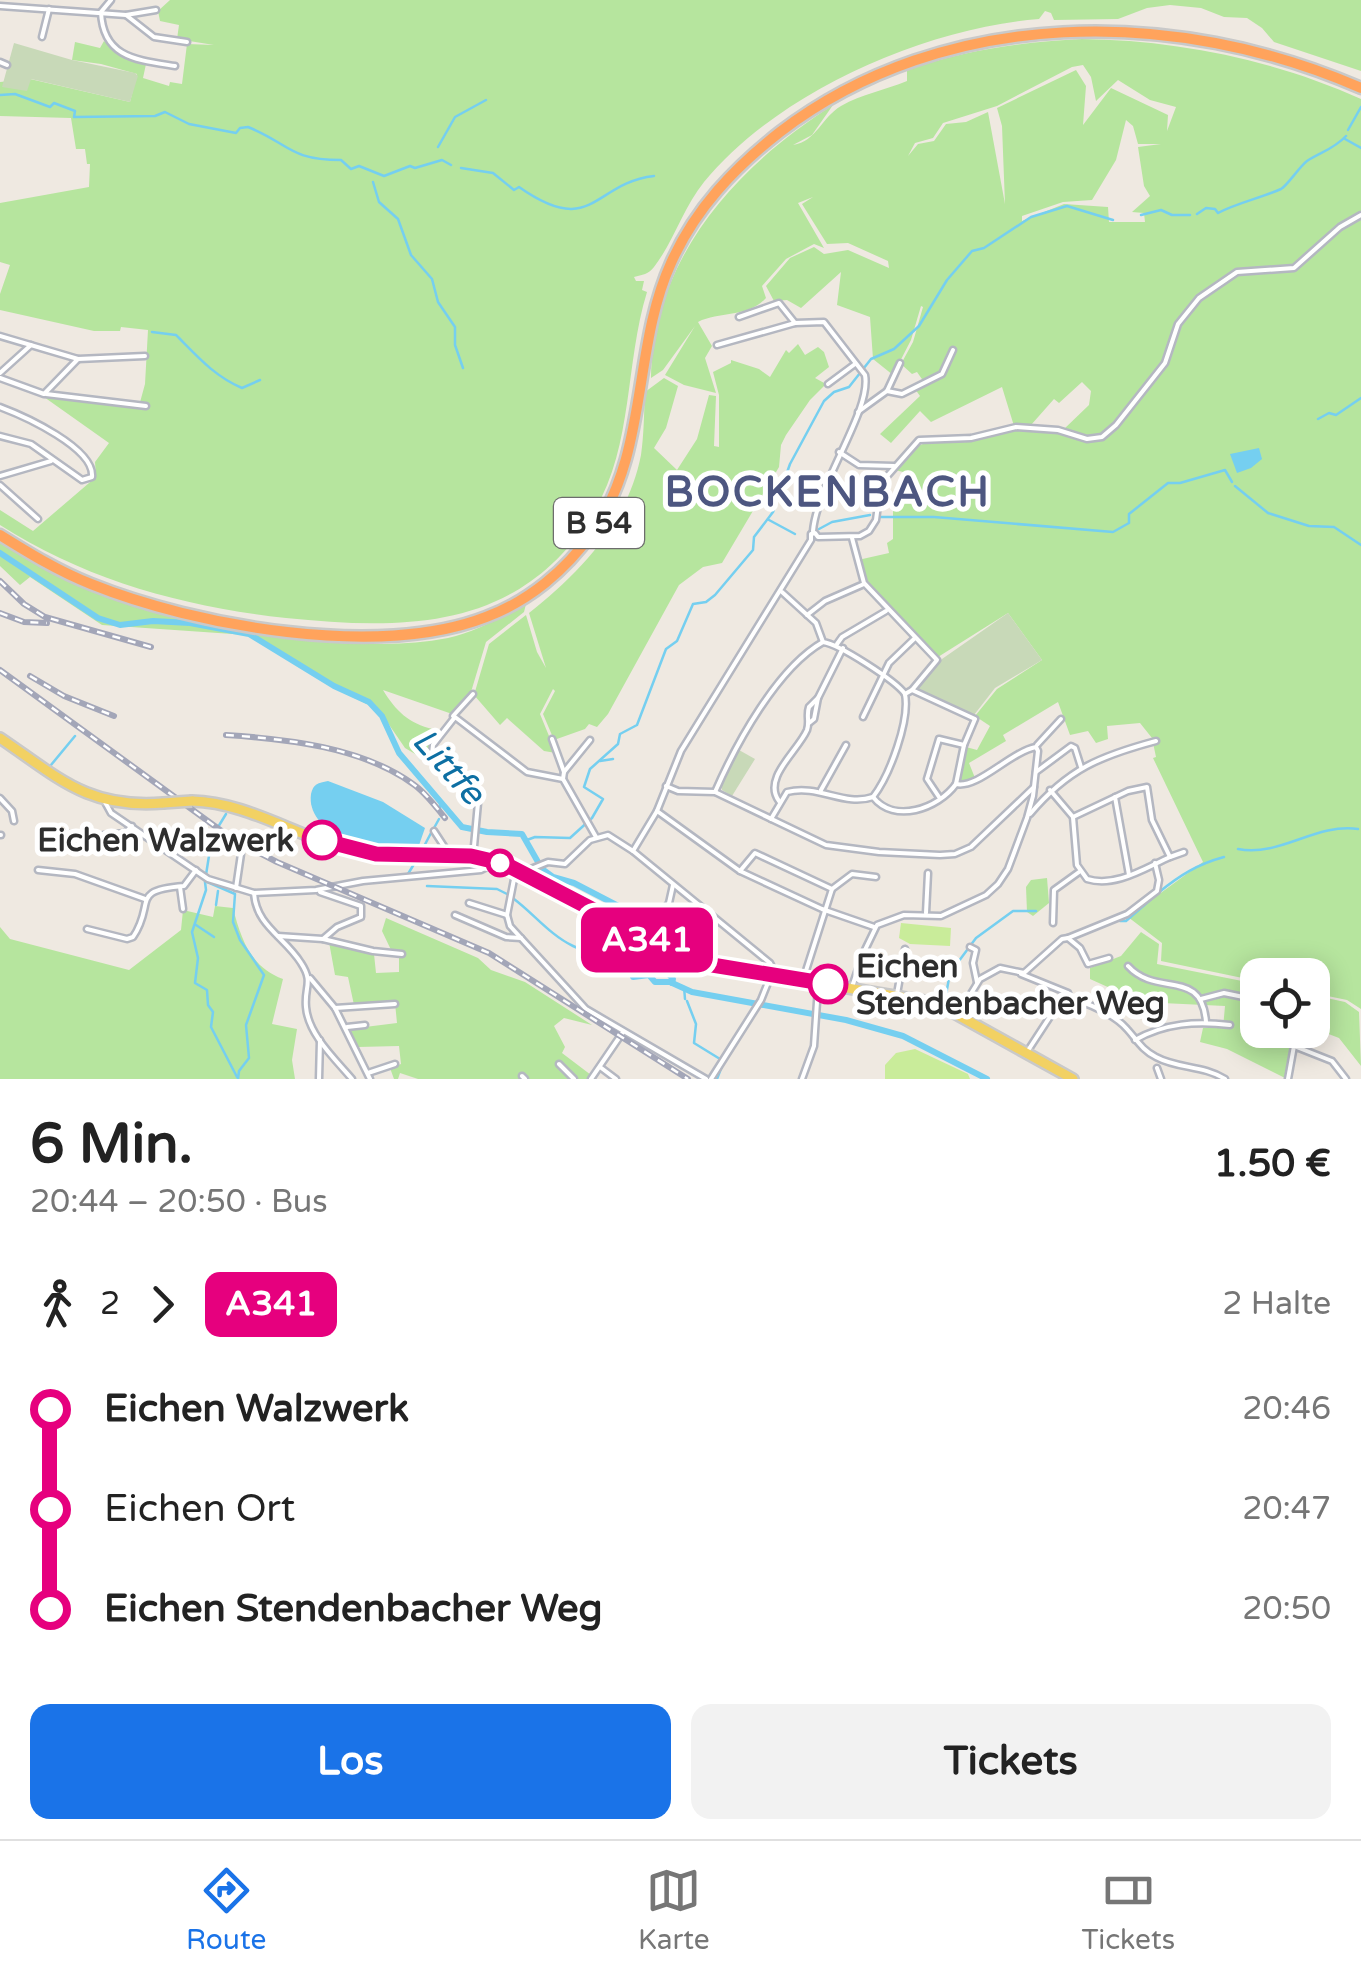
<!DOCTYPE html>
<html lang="de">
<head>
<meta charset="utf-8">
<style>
	:root { --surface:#fff; --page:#f2f2f2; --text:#222; --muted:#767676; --line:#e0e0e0; --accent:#1a73e8 }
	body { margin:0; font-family:"Varela Round",sans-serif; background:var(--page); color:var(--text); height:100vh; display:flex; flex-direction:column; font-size:38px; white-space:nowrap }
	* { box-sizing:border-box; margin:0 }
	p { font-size:32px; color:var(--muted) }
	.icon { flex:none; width:55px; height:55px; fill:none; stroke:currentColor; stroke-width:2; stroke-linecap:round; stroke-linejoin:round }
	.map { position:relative; height:1079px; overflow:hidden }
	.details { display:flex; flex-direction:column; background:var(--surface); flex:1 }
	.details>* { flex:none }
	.badge { padding:0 20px; border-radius:15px; font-size:35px; line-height:65px }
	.buttons { position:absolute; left:1240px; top:958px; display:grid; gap:20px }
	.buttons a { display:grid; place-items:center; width:90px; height:90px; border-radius:20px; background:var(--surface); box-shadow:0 5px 25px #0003; font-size:50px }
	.map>.badge { position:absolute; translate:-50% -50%; box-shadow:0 0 0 5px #fff }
	.legs { display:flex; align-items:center; gap:15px; height:110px; padding:0 30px; font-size:32px }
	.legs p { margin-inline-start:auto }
	.head { display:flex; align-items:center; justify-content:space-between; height:170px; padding:0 30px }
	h1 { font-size:55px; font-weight:800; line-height:75px }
	.button { display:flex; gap:20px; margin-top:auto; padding:20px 30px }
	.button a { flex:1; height:115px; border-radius:20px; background:var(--accent); color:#fff; font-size:40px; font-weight:800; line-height:115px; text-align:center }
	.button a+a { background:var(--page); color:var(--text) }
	ul { padding:0 30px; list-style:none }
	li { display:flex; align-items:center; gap:35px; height:100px; font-size:38px }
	li i { display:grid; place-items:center; width:15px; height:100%; margin:0 12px; background:currentColor }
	li i::after { content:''; width:25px; height:25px; margin:-12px; border:8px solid; border-radius:50%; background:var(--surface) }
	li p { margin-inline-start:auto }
	li:first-child i { background:linear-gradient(#0000 50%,currentColor 0) }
	li:last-child i { background:linear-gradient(currentColor 50%,#0000 0) }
	.tab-bar { display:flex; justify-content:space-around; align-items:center; height:140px; border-top:2px solid var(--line); background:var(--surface); font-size:28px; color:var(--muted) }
	.tab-bar a { display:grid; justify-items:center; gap:5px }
	.tab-bar .current { color:var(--accent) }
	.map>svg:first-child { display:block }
</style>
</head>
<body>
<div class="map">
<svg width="1361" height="1079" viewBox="0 0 1361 1079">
	<rect width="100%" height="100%" fill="#efe9e1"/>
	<g fill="#b6e59e" fill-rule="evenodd">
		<path d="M170 0H1361V71L1274 42 1262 28 1247 18 1224 17 1201 8 1170 5 1147 8 1118 19 1054 20 1051 13 1045 11 1039 19C924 28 778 92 704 182 683 208 674 241 654 267 649 274 642 275 634 277L636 281H644L642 290 647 292C624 367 634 451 590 518 517 631 405 630 286 618 184 607 86 580 0 525V510L33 531 96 477 95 462 109 443 44 397 139 406 145 384 148 330 121 327 120 331H94L0 310V294L10 265 0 262V203L89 187 90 164H87L85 149H76L71 118 0 116V82L30 79 130 102 137 74 101 64 72 60 75 42 100 48 104 41 115 51 146 64 143 78 169 86 170 82 182 84 187 44 214 45 177 39 179 25 160 21 158 11Z"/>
		<path d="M1082 39C1176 40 1275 60 1361 99V1009L1347 1000 1313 993 1312 975H1258L1257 981 1161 961 1162 943 1128 917 1203 862 1153 758 1156 757 1152 738 1140 723 1107 726 1108 739 1096 743 1088 731 1070 735 1058 702 1003 735 1006 741 969 763 975 778 969 783 960 782 959 776 966 747 977 750 990 726 975 716 997 689 1042 660 1008 613 938 657 864 581 858 560 889 553 887 543 893 539V511L898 508 903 472 895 470 917 446 935 440H972L1016 429 1058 432 1088 441 1063 430 1089 405 1091 391 1082 382 1059 403 1054 399 1031 425 1014 426 1002 387 931 422 920 411 891 443 880 434 920 396 915 389 924 382 917 372 912 374 901 364 913 342 923 307 921 306 911 340 893 375 873 359 870 317 837 305 841 272 801 308 787 300 774 301 766 286 790 258 814 247 824 254 848 250 889 268 888 261 848 243 827 244 802 204 813 197 798 203 824 248 814 244 786 259 762 286 766 298C748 318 720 311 698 322L712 346 705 358 716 393 684 385 665 375 695 326 663 370 651 378C653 257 737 166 833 105L812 135 793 145C817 141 821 118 841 106 862 94 885 90 907 81V70C965 50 1020 42 1082 39ZM1083 65 1091 77 1096 101 1118 80 1150 100 1176 107 1167 131 1168 115 1111 88 1083 125 1086 86 1076 70 997 108 1002 126 1005 204 988 112 966 122 946 124 934 141 918 144 908 156 915 143 933 138 943 123 997 106 1072 67ZM1126 120 1133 126 1138 144H1161L1138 147 1144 186 1150 196 1132 212 1144 213 1145 222H1109L1108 207 1064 204 1022 221V216L1063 202 1092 200 1116 160Z"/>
		<path d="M798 344 805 355 818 347 824 352 829 367 815 378 826 384 810 400 786 435 781 445 779 467 722 563 703 567 679 585 608 714 597 727 589 724 585 729 554 740 543 714 555 691 553 689 540 714 556 753 544 751 507 718 500 725 474 695 489 644 526 615 537 652 546 668 529 613C581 572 628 522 641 455 644 435 644 412 645 392L664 378 678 386 666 428 654 448 677 470 697 439 709 395 716 396 714 446 719 447V395L713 372 731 363V360L759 369 770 377 786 350 789 353Z"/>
		<path d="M0 540 68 579 117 601 247 635 102 625 30 577 20 585 0 566Z"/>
		<path d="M526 604 524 612 486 642 471 692 455 715 383 690C395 710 409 724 433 729L438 736 429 754 422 758 405 748 379 710 344 693 304 666 248 635 254 630C319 640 381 651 448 638 475 632 501 617 526 604Z"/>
		<path d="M1047 878 1049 903 1033 916 1027 912 1026 887 1031 880Z"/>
		<path d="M215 906 233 908C241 939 251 968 283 979L272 1024 297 1029 292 1060 295 1079H0V927L10 939 129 970 181 930 183 910 213 917Z"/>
		<path d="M386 918 478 958 491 970 525 982 592 1025 564 1018 554 1026 565 1047 562 1053 591 1075 588 1079H418L400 1073 398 1079H394L390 1068 401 1064 399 1046 358 1047 349 1029 397 1023 395 1003 354 1005 348 977 335 975 329 942 374 954 376 973 399 972V953L392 952 382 931Z"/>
		<path d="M1141 932 1159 944 1157 964 1257 984 1258 1030H1294L1285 1078 1227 1049 1200 1042 1203 1028H1223L1225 1006 1141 1002 1090 979V968L1121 956Z"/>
		<path d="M1313 995 1345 1002 1359 1012 1361 1066 1339 1038 1313 1028Z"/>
	</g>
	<g fill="#c8d9b8">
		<path d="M14 43 72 60 135 73 138 76 130 102 31 79 27 91 2 87Z"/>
		<path d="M1008 613 1042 660 995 688 974 715 917 689 942 659Z"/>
		<path d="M739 750 755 759 732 796 722 790 721 782 724 783V776Z"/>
	</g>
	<g fill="#c9ec9a">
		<path d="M901 923 951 928 950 946 910 944 899 938Z"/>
		<path d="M915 1049 968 1074 970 1079H885V1065L896 1053Z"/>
	</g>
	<g fill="#75cff0">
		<path d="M1259 448 1262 459 1251 468 1237 473 1230 454Z"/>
		<path d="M328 781 383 802 425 828 417 851C386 857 305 838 311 794 313 784 318 783 328 781Z"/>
	</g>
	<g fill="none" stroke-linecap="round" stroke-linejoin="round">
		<g stroke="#75cff0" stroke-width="2.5">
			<path d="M0 95 15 94 50 107 54 103 75 111 74 117 155 116 165 112 189 124 236 133 240 128 248 127C290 144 289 160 341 160L351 169 359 166 384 176 410 166 415 168 442 160 451 165"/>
			<path d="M1348 130 1361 107"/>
			<path d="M1345 139 1361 148"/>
			<path d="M438 147 455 117 486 100"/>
			<path d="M461 168 493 173 514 190 519 187C593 239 593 183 654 176"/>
			<path d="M373 182 379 202 398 219 411 255 432 279 438 302 455 327V345L463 368"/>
			<path d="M1197 214 1206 208 1215 209 1218 213C1237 203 1261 198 1281 189 1287 186 1300 166 1307 161 1321 152 1334 149 1346 136"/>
			<path d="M1141 215 1161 210 1172 215H1190"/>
			<path d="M152 332 176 335C197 356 214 376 242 388L260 380"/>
			<path d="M1318 419 1329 413 1336 415 1361 398"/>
			<path d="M1235 486 1268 513 1309 526 1334 527 1361 545"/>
			<path d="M880 517H934L1113 532 1129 523V514L1168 483H1180L1225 470 1232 482"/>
			<path d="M769 520 795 534"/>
			<path d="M819 529 832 522 870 515"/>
			<path d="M600 761 613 759"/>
			<path d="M51 765 75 736"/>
			<path d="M440 804V809"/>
			<path d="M226 814 212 837 205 881 235 894 233 922 240 940 264 975 246 1025 249 1058 239 1071 238 1079"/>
			<path d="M441 816V815"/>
			<path d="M434 828 439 819"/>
			<path d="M527 840 535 837 570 838 592 818 603 799 584 787 590 769 618 744 620 734 637 725 666 649 677 641 693 604 706 602 715 595 753 550 754 537 773 512 790 464 824 401 834 392 849 387 871 359 894 349 919 326 947 280 972 251 984 248 1031 217 1067 206 1113 220"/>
			<path d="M1238 849C1281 857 1315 823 1358 829"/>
			<path d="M421 852 431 833"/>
			<path d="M408 874 417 859"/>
			<path d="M205 882 206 890 192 932 198 958 195 983 207 990 208 1005 213 1012 211 1027 237 1077"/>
			<path d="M427 886 497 889 507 894"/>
			<path d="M1158 893C1180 875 1198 864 1224 857"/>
			<path d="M514 899C534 914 550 935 573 946 591 955 610 954 628 964"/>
			<path d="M216 905 218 891"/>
			<path d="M1120 921H1126L1157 894"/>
			<path d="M196 925 214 937"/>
			<path d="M684 987 685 999"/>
			<path d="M945 1000 950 973 976 938 1013 911H1036"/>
			<path d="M687 1001 696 1024 694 1043 720 1059"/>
			<path d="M717 1079 722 1066"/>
		</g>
		<g stroke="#75cff0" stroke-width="6">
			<path d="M0 553 98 618 120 625 153 621 190 623 249 634 334 686 369 702 382 716 399 753 462 827 487 832 522 834 542 869 553 877 574 883 626 910 639 931 628 964 633 977 649 975 655 982H670L692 992 846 1020 903 1036 987 1079"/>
			<path d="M634 951 641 958 643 975"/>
			<path d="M649 975 655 968 665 970 673 979 672 983"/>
		</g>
		<g stroke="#b4b7c1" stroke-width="9">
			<g id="street">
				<path d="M111 0 101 12C103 58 137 60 175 66"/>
				<path d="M0 6 126 15 156 10"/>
				<path d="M126 15 154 37 187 42"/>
				<path d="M42 37 49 9"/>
				<path d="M0 62 7 65"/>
				<path d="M739 317 779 303 795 323"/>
				<path d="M0 336 78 359 145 356"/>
				<path d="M717 345 795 323 824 322 865 375C872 410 817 484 813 531"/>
				<path d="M0 373 31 345"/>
				<path d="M0 378 44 394 78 359"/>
				<path d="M828 384 855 364"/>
				<path d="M887 391 900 363"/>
				<path d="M46 394 146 406"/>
				<path d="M0 407C24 416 95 448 92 477L82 480 31 444 0 436"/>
				<path d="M858 412 887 391 902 394 942 374 953 350"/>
				<path d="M839 452 859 465 894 466"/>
				<path d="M0 476 51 461"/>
				<path d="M0 485 38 519"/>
				<path d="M852 538 864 583 937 660 912 690 905 694"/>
				<path d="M782 592 816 623 823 642C839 644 896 681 905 694"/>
				<path d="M807 615 825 601 864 584"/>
				<path d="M837 644 842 637 886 611"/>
				<path d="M912 690 975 719 964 745 956 784"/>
				<path d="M453 716 473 694"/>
				<path d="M863 717 889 663 915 638"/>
				<path d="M809 723 814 719 818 698"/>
				<path d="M552 739 564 772"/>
				<path d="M1037 745 1061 719"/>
				<path d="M1036 772 1071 746 1075 748 1081 767"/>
				<path d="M563 779 564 772 590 740"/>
				<path d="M666 786 678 791 715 792 826 845 879 852 940 855 955 854 971 847 1034 787"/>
				<path d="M821 790 846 745"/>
				<path d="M1050 790 1073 817 1077 865 1087 879C1115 888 1145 868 1170 857"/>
				<path d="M715 792C736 744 777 668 823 642"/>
				<path d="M873 797C890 775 910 720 905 694"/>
				<path d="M939 797 927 779 939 739 964 745"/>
				<path d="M1115 797 1129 875"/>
				<path d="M0 798 12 811 14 821"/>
				<path d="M779 801C762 778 798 751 807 730 810 721 806 716 809 707L818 698 843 648"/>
				<path d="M105 802 111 813 208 879 254 893 316 890 363 881 481 870 491 865"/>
				<path d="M657 811 740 871 822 909 874 927"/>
				<path d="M1030 814C1068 769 1100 756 1156 741"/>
				<path d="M1073 817 1128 791 1147 787 1152 820 1170 857 1184 852"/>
				<path d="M771 819 787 792C819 784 844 807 873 797 894 824 938 809 956 784"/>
				<path d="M434 831 451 857"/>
				<path d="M52 832 76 835 90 841 104 835 125 833 132 826"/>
				<path d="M0 835H1"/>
				<path d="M633 851 657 811 681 751 811 540V534L815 533 818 537 860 536 869 531 876 520 881 483 919 440 971 438 1016 427 1058 430 1087 439 1102 437 1116 425 1165 363 1178 324 1199 298 1237 272 1294 268 1340 227 1361 215"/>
				<path d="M473 857 479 792 455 767 432 754 433 745 455 717 527 772 563 779 596 837"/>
				<path d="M516 869 507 915 510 926 586 1009 706 1079"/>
				<path d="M38 870 75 874 145 899"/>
				<path d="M526 871 548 862 565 864 590 840 608 835 633 851 770 963 776 975"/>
				<path d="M740 871 755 853 832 889"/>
				<path d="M180 887 183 909"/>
				<path d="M236 888 241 854"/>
				<path d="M254 893C256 926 285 937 301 963 314 983 304 986 306 1007 308 1034 335 1059 352 1079"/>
				<path d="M469 903 507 915"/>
				<path d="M647 911 657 918 669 903 673 885"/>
				<path d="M926 913 928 873"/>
				<path d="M455 915 506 937 521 938"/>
				<path d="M1053 923 1054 890 1079 872"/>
				<path d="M87 929 127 939 133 937C156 903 129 890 184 886L196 870"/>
				<path d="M278 936 323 939 337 927 361 917V906L320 892"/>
				<path d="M1068 938 1127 914 1157 891 1159 880 1155 863"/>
				<path d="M323 939 373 951 402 954"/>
				<path d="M970 947 976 950 973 963 977 982"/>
				<path d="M699 955V948L717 920"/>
				<path d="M1128 966C1157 998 1202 967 1206 1022"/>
				<path d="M737 973 762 978"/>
				<path d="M1021 974 1068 993 1070 999C1087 1002 1115 1015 1127 1029 1137 1040 1142 1050 1156 1057 1178 1069 1203 1065 1225 1079"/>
				<path d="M310 978 335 1008 370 1079"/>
				<path d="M803 980 832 889 852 874 876 877"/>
				<path d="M852 987 863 954 877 925 904 915 941 916 986 895 998 884 1008 869 1027 818 1033 796 1038 751 1036 747C1010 752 978 789 956 784"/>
				<path d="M897 994 905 949"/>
				<path d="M1201 999 1224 993 1258 1000"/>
				<path d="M335 1008 395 1004"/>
				<path d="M959 1013 980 979 1000 968 1024 973 1062 939 1068 938 1080 948 1088 964 1109 958"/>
				<path d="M347 1027 365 1025"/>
				<path d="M1135 1040C1165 1023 1196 1021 1230 1025"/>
				<path d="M1027 1052 1055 1009 1070 999"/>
				<path d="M559 1064 574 1079"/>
				<path d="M600 1067 616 1079"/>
				<path d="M1157 1068 1161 1079"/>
				<path d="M368 1073 395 1064"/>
				<path d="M522 1076 525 1079"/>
				<path d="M319 1079 320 1040"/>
				<path d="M591 1079 623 1032"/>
				<path d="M711 1079 761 1000 771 975"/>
				<path d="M802 1079 814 1046 818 987"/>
				<path d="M1288 1079 1294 1046 1332 1061 1346 1079"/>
			</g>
		</g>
		<g stroke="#c9c9c9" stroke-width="14">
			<g id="primary">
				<path d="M0 738C59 778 88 809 163 803"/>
				<path d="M192 801C250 802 303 841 360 852 409 862 457 852 505 864L684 957 706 964 936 1003 1073 1079"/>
			</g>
		</g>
		<g stroke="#c9c9c9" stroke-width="15">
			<path id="highway" d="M0 535C29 553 58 571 91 584 195 626 379 659 486 617 529 601 566 570 592 533 649 453 632 349 671 263 695 209 734 168 780 132 945 6 1176 7 1361 88"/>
		</g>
		<use href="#street" stroke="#fff" stroke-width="4"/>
		<use href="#primary" stroke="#f2d163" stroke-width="9"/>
		<use href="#highway" stroke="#ffa35c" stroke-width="10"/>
		<g stroke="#a3a6b8" stroke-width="6">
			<g id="rail">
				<path d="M0 581 24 604 45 617 151 647"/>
				<path d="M0 613 24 622 47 623"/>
				<path d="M0 670 234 840 277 862 489 953 688 1079"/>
				<path d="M30 676 64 696 114 716"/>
				<path d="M226 735C287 739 362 747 413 784 425 792 435 806 445 818"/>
			</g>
		</g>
		<use href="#rail" stroke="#fff" stroke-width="2.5" stroke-dasharray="8" stroke-linecap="butt"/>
		<g stroke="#c9c9c9" stroke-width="14" stroke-linecap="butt">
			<path id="primary-bridge" d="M163 803 192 801"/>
		</g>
		<use href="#primary-bridge" stroke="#f2d163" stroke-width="9"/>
	</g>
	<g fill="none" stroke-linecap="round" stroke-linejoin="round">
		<g stroke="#fff" stroke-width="22">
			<path id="line-1" d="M322 840 376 854 471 856 505 864 684 957 706 964 828 984"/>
		</g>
		<use href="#line-1" stroke="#e6007e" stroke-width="15"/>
	</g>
	<g fill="#fff" stroke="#e6007e" stroke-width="5">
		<circle cx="322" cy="840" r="18"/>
		<circle cx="500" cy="863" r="12"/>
		<circle cx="828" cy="984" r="18"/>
	</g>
	<g text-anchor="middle" stroke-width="10" stroke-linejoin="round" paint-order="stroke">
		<rect fill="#fff" stroke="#6d6d6d" stroke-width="2.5" x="554" y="498" width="90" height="50" rx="8"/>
		<g font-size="30" font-weight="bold" fill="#2e2e2e">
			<text x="599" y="533">B 54</text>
		</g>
		<g font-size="32" font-weight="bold" fill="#2e2e2e" stroke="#fff" text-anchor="end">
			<text x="294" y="851">Eichen Walzwerk</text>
			<text x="856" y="977" text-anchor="start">Eichen<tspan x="856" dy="37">Stendenbacher Weg</tspan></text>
		</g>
		<g font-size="35" font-style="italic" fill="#0d6fa3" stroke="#fff">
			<text transform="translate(449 766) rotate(48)" y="12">Littfe</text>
		</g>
		<g font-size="42" font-weight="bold" letter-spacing="2.5" fill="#4d5680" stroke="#fff">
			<text x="828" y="506">BOCKENBACH</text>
		</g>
	</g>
</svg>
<div class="buttons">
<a><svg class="icon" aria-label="locate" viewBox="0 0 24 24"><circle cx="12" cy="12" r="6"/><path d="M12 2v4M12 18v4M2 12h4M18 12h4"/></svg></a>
</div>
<b class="badge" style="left:647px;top:940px;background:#e6007e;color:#fff">A341</b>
</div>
<section class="details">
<div class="head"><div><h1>6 Min.</h1><p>20:44 – 20:50 · Bus</p></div><b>1.50 €</b></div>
<div class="legs"><svg class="icon" aria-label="walk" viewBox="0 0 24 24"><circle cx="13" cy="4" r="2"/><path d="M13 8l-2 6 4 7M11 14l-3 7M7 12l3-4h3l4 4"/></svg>2<svg class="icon" aria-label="forward" viewBox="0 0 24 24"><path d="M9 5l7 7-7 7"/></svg><b class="badge" style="background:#e6007e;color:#fff">A341</b><p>2 Halte</p></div>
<ul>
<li><i style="color:#e6007e"></i><b>Eichen Walzwerk</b><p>20:46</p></li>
<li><i style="color:#e6007e"></i><span>Eichen Ort</span><p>20:47</p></li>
<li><i style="color:#e6007e"></i><b>Eichen Stendenbacher Weg</b><p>20:50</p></li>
</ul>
<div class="button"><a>Los</a><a>Tickets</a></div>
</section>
<nav class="tab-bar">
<a class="current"><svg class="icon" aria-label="directions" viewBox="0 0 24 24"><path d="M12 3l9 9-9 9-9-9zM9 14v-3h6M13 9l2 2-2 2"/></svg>Route</a>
<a><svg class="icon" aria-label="map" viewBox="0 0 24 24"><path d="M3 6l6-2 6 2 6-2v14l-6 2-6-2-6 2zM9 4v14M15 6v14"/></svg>Karte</a>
<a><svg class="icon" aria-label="tickets" viewBox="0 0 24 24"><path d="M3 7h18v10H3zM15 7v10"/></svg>Tickets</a>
</nav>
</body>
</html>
